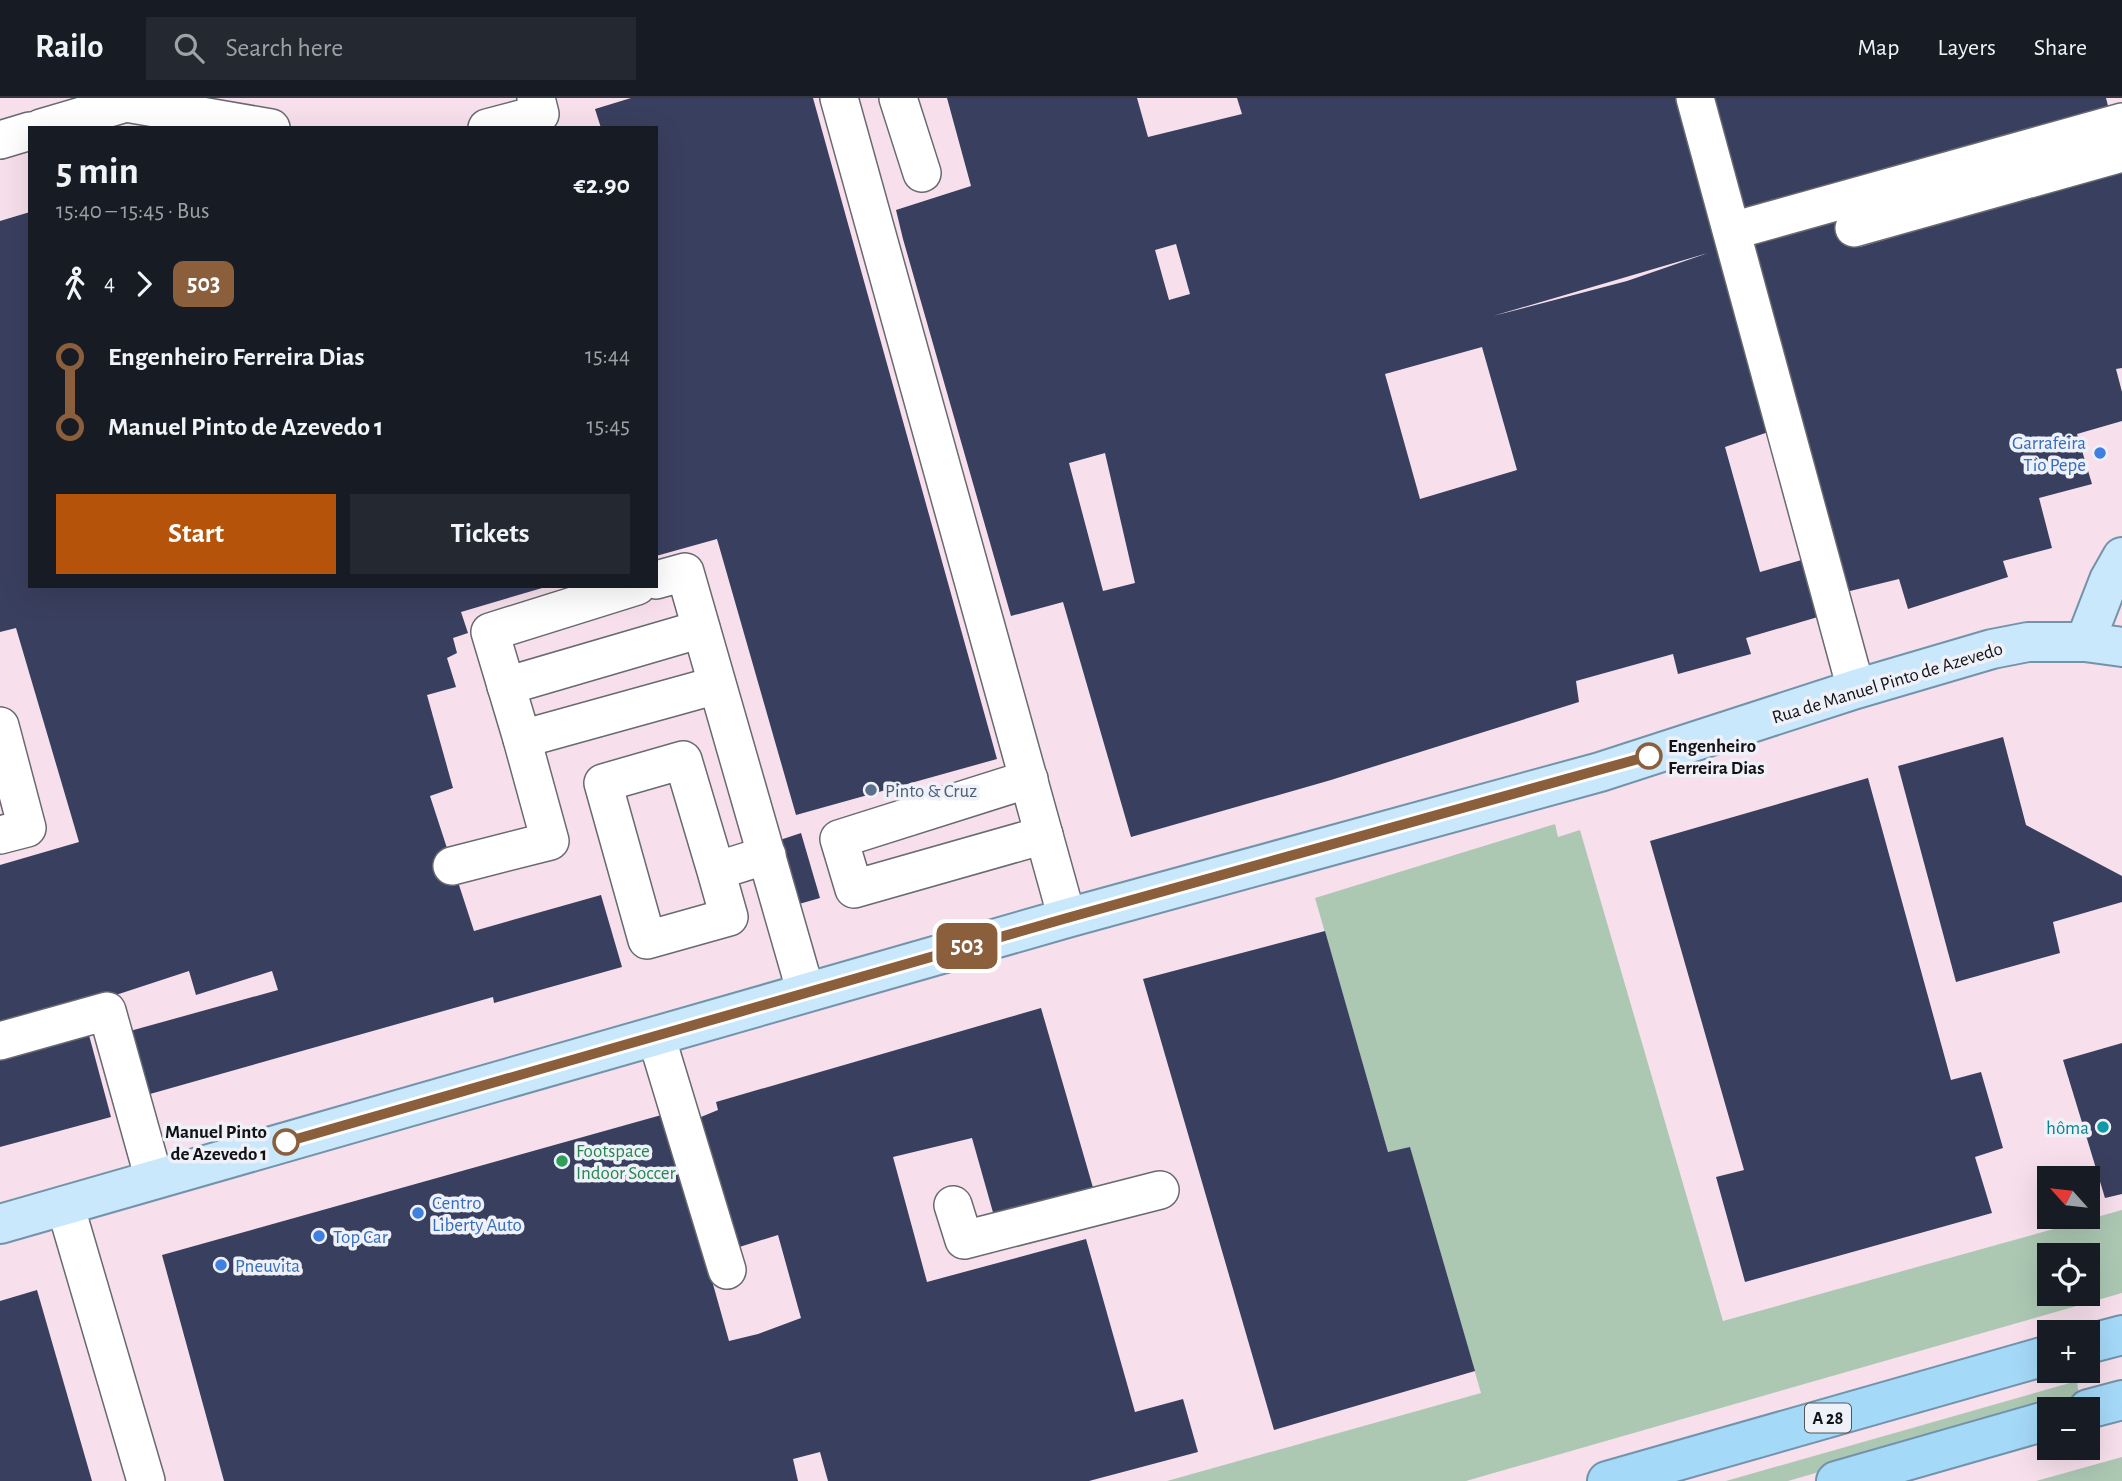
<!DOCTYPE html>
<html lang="en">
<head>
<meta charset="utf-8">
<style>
	:root { --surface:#171b24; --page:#242831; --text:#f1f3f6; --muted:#9ea1a6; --line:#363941; --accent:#b45309 }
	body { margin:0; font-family:"Alegreya Sans",sans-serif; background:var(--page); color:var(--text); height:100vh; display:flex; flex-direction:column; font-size:26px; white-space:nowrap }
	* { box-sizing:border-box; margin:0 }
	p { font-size:23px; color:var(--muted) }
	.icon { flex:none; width:38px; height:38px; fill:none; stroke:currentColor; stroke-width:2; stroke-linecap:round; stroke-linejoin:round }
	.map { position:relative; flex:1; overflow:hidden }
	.drawer { position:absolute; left:28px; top:28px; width:630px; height:462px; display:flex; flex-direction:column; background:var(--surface); border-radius:0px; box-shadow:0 7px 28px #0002 }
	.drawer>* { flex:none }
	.badge { padding:0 14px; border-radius:10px; font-size:24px; line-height:46px }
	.needle { width:46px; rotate:297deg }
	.controls { position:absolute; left:2037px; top:1068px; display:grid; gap:14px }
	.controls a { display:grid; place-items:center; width:63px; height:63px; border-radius:0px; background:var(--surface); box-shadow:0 7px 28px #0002; font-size:35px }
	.map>.badge { position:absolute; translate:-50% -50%; box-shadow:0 0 0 4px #fff }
	.legs { display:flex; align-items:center; gap:10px; height:77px; padding:0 28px; font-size:23px }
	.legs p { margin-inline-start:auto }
	.summary { display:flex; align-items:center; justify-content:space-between; height:119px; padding:0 28px }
	h1 { font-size:38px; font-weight:700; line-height:52px }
	.cta { display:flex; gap:14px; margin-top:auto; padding:14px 28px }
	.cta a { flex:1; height:80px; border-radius:0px; background:var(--accent); color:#fff; font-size:28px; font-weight:700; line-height:80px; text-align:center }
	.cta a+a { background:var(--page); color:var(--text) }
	ul { padding:0 28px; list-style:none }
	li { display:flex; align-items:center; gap:24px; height:70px; font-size:26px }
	li i { display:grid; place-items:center; width:10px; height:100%; margin:0 9px; background:currentColor }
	li i::after { content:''; width:18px; height:18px; margin:-9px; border:5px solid; border-radius:50%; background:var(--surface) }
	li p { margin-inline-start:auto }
	li:first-child i { background:linear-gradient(#0000 50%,currentColor 0) }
	li:last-child i { background:linear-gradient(currentColor 50%,#0000 0) }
	header { display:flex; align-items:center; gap:42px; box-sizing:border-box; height:98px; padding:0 35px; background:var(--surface); border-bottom:2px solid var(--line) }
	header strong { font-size:33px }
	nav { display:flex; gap:38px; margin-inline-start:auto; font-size:24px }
	.search { width:490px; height:63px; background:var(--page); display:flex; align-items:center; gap:18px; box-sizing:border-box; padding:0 24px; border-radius:0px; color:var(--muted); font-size:26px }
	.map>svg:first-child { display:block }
</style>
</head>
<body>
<header>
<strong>Railo</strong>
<div class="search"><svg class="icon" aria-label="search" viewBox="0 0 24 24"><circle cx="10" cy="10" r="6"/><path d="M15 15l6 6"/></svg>Search here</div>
<nav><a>Map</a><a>Layers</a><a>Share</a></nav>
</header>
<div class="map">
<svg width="2122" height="1383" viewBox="0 0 2122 1383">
	<rect width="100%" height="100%" fill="#eff1f9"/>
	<path fill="#f7e0ec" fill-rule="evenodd" d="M0 0H2122V1383H0ZM30 30H656V488H30ZM2049 1080H2088V1118H2049ZM2049 1157H2088V1195H2049ZM2049 1234H2088V1272H2049ZM2049 1311H2088V1349H2049Z"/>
	<g fill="#acc8b3" fill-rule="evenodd">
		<path d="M1555 726 1558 739 1580 732 1723 1223 2122 1112V1195L1466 1383H1167L1481 1295 1410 1050 1388 1054 1315 800ZM2049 1157H2088V1195H2049Z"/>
		<path d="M2077 1283 2079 1299 1788 1383H1726Z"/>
		<path d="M2122 1359V1383H2036Z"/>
	</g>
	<g fill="#393f5e" fill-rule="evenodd">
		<path d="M631 0H813L997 661 796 717 717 441 656 458V30H601L595 11Z"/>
		<path d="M947 0H1137L1148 39 1242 16 1237 0H1682L1777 331 1725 349 1760 474 1812 459 1828 516 1746 540 1751 556 1678 576 1673 556 1576 583 1579 604 1331 682 1131 739 1063 504 1011 518 903 141 896 112 971 88ZM1176 146 1190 196 1169 202 1155 152ZM1708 155 1627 183 1493 218ZM1482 249 1517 372 1420 401 1385 276ZM1105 355 1135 485 1103 493 1069 365Z"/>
		<path d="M1709 0H2106L2109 12 1742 119Z"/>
		<path d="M2122 73V270L2116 271 2122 294V323L2077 336 2092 386 2039 400 2052 450 2003 463 2008 479 1908 511 1899 481 1846 494 1746 143 1850 113 1860 149Z"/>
		<path d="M30 114V488H549L461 514 468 535 453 540 457 555 447 560 456 589 427 597 453 690 430 698 474 833 601 797 622 869 494 905 493 899 150 996 130 933 278 892 272 873 196 897 189 873 0 935V767L79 744 16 530 0 534V123Z"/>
		<path d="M2003 639 2026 727 2122 778V804L2053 824 2060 855 1956 884 1898 668Z"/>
		<path d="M1868 680 1951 982 1981 974 2003 1050 1975 1059 1992 1115 1745 1184 1716 1079 1744 1072 1650 743Z"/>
		<path d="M801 735 820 800 799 806 780 742Z"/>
		<path d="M1325 833 1388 1054 1410 1049 1475 1273 1274 1332 1143 881Z"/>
		<path d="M1041 910 1094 1093 994 1118 972 1040 893 1059 927 1184 1086 1141 1135 1314 1183 1301 1198 1354 1089 1383H828L820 1354 793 1361 798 1383H224L162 1157 665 1016 729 1243 758 1236 801 1220 778 1137 733 1151 696 1021 718 1012 716 1004Z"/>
		<path d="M86 926 111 1019 0 1049V950Z"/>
		<path d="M2122 945V1096L2105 1100 2063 962Z"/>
		<path d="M37 1192 92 1383H0V1203Z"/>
	</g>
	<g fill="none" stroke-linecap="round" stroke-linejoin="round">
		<g stroke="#686a71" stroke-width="40">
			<g id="minor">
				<path d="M839 0 1067 820"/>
				<path d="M898 0 922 75"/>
				<path d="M1695 0 1856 591"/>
				<path d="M41 30 126 5 271 30"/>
				<path d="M487 30 540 16 536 0"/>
				<path d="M0 42 30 33"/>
				<path d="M1854 130 2122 55"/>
				<path d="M1732 133 2122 24"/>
				<path d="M656 482 685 474 806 895"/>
				<path d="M637 488 490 534 522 641 717 587"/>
				<path d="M506 588 701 531"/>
				<path d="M0 628 27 730 0 737"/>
				<path d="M1029 681 839 741 854 791 1044 737"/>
				<path d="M452 768 550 743 522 641"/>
				<path d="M716 773 729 819 647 842 603 685 683 662 716 773 767 757"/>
				<path d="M656 938 727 1172"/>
				<path d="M0 943 107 913 154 1081"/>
				<path d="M65 1107 146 1383"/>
				<path d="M953 1107 964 1142 1160 1092"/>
			</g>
		</g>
		<g stroke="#7293a9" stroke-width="42">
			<g id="major">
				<path d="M2085 544 2109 482 2122 459"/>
				<path d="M0 1126 1067 820 1600 674 1856 591 1992 551 2028 544H2085L2122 549"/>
			</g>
		</g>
		<g stroke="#7293a9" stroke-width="42">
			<g id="highway">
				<path d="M2088 1246 2122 1237"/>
				<path d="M2088 1311 2122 1302"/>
				<path d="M1607 1383 2049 1257"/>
				<path d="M1836 1383 2049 1322"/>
			</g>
		</g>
		<use href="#minor" stroke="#fff" stroke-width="37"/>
		<use href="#major" stroke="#c9e8fb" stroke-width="38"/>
		<use href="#highway" stroke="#a5d9f8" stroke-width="38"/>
	</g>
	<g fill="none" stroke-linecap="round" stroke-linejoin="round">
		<g stroke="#fff" stroke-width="16">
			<path id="line-1" d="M286 1044 1067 820 1649 658"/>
		</g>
		<use href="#line-1" stroke="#8b5e3c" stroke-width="10"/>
	</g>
	<g fill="#3f7fe0" stroke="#eff1f9" stroke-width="2.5">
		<circle cx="2100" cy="355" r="7"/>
		<circle cx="418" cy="1115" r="7"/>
		<circle cx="319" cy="1138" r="7"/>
		<circle cx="221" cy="1167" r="7"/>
	</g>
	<g fill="#fff" stroke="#8b5e3c" stroke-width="3.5">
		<circle cx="1649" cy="658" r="12"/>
		<circle cx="286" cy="1044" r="12"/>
	</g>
	<circle fill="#5c6f8a" stroke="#eff1f9" stroke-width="2.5" cx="871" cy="692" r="7"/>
	<circle fill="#0f9aa8" stroke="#eff1f9" stroke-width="2.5" cx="2103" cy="1029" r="7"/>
	<circle fill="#2e9e5b" stroke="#eff1f9" stroke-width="2.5" cx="562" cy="1063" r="7"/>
	<g text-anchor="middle" stroke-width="7" stroke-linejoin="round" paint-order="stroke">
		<rect fill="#eff1f9" stroke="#545559" stroke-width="2" x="1805" y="1305.5" width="46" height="29" rx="5"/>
		<g font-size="18" font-weight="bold" fill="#121215">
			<text x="1828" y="1326">A 28</text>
		</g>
		<g font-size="19" fill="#366cbe" stroke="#eff1f9" text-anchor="start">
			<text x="2086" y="351" text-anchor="end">Garrafeira<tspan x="2086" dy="22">Tio Pepe</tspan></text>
			<text x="432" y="1111">Centro<tspan x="432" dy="22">Liberty Auto</tspan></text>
			<text x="333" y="1145">Top Car</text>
			<text x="235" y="1174">Pneuvita</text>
		</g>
		<g font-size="19" fill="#121215" stroke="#eff1f9">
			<text transform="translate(1887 584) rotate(-17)" y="7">Rua de Manuel Pinto de Azevedo</text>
		</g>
		<g font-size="19" font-weight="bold" fill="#121215" stroke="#eff1f9" text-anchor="start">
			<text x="1668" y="654">Engenheiro<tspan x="1668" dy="22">Ferreira Dias</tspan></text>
			<text x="267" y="1040" text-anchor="end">Manuel Pinto<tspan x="267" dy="22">de Azevedo 1</tspan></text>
		</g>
		<g font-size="19" fill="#4e5e75" stroke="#eff1f9" text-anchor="start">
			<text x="885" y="699">Pinto &amp; Cruz</text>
		</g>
		<g font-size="19" fill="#0d838f" stroke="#eff1f9" text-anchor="end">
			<text x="2089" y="1036">hôma</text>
		</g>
		<g font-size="19" fill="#27864d" stroke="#eff1f9" text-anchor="start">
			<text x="576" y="1059">Footspace<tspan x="576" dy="22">Indoor Soccer</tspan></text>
		</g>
	</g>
</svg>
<div class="controls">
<a><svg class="needle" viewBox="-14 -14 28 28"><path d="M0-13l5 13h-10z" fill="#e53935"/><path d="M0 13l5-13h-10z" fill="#9ea1a6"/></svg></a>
<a><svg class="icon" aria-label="locate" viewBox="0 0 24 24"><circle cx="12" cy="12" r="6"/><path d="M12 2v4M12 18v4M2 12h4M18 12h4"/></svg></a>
<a>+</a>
<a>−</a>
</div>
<b class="badge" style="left:967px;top:848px;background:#8b5e3c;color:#fff">503</b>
<section class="drawer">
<div class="summary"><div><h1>5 min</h1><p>15:40 – 15:45 · Bus</p></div><b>€2.90</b></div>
<div class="legs"><svg class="icon" aria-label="walk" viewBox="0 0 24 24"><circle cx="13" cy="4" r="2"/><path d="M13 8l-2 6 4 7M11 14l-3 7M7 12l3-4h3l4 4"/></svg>4<svg class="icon" aria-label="forward" viewBox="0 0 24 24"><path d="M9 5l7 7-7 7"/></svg><b class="badge" style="background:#8b5e3c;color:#fff">503</b></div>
<ul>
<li><i style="color:#8b5e3c"></i><b>Engenheiro Ferreira Dias</b><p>15:44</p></li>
<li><i style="color:#8b5e3c"></i><b>Manuel Pinto de Azevedo 1</b><p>15:45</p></li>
</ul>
<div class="cta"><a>Start</a><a>Tickets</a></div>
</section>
</div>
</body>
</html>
